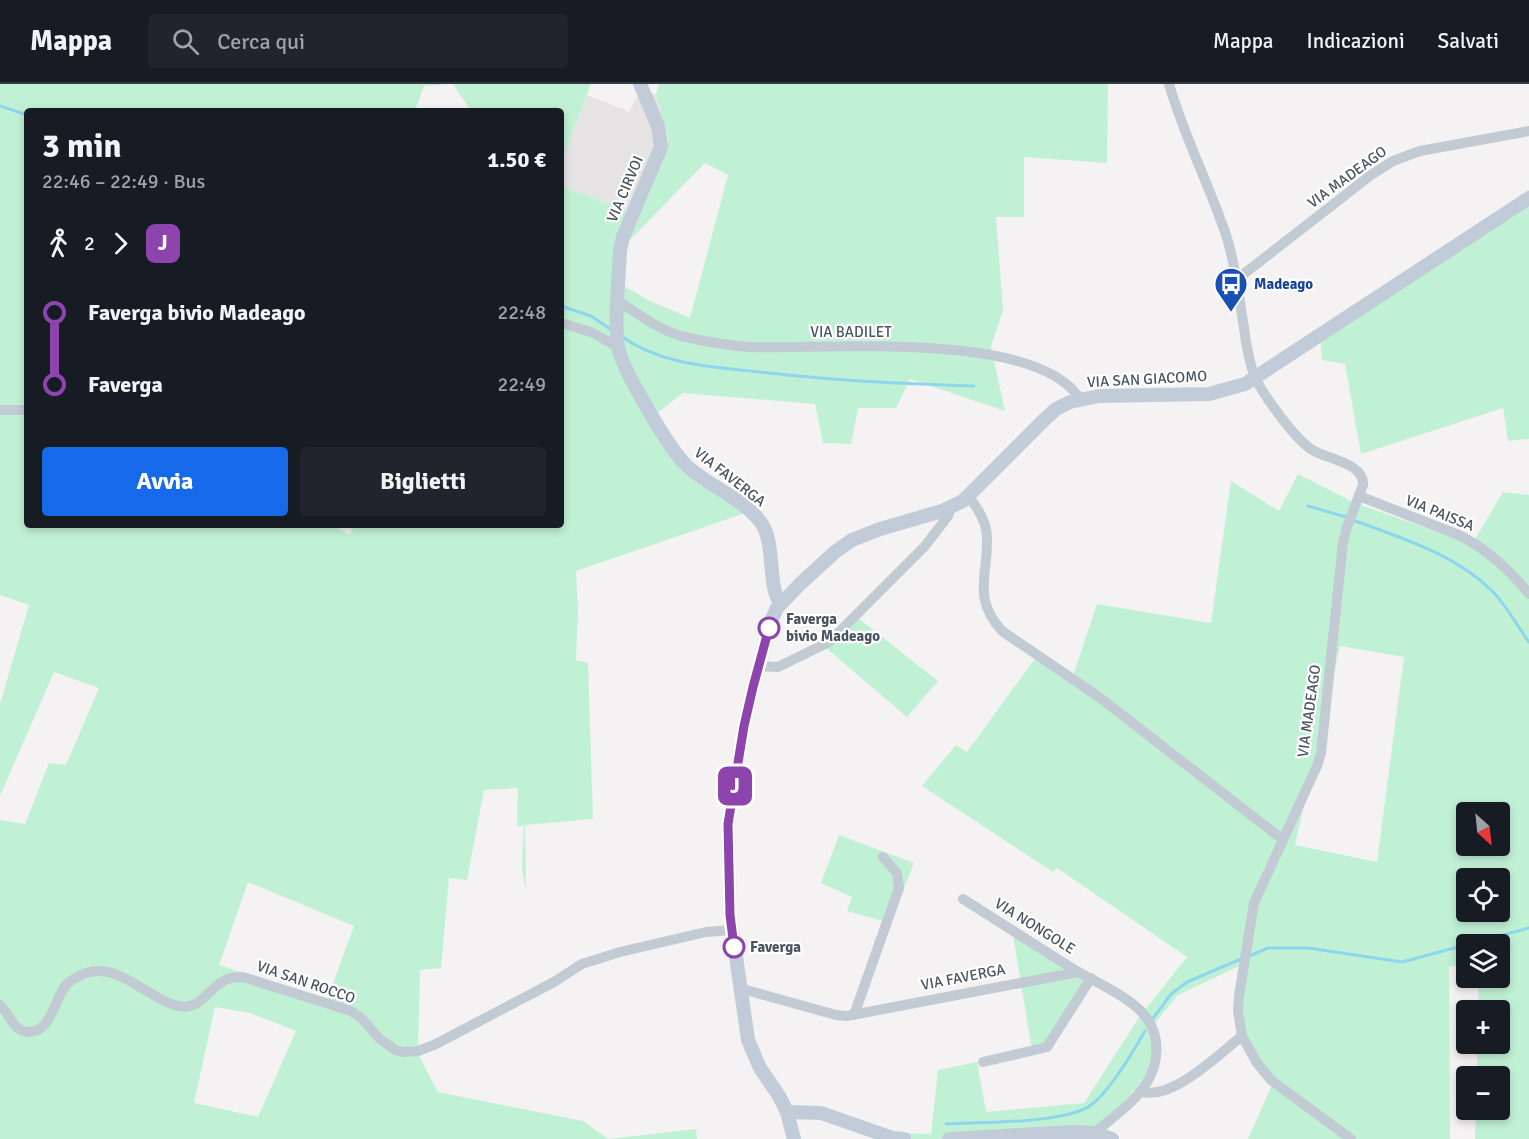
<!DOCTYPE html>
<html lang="it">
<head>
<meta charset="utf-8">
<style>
	:root { --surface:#171b24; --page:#20242c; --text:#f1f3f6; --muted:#9ea1a6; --line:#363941; --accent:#166ae9 }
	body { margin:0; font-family:Signika,sans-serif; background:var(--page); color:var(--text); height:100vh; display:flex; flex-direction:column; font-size:22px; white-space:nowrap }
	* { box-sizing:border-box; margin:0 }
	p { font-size:20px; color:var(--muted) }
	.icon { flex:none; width:33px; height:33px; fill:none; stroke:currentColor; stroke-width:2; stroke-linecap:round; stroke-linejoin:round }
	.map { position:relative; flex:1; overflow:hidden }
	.drawer { position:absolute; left:24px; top:24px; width:540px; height:420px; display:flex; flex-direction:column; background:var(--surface); border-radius:6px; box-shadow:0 3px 9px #0003 }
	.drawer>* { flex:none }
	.badge { padding:0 12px; border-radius:9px; font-size:21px; line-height:39px }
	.needle { width:39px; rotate:153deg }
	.controls { position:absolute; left:1456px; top:718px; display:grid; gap:12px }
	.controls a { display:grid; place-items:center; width:54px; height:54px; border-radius:6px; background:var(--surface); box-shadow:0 3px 9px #0003; font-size:30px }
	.map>.badge { position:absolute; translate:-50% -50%; box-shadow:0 0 0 3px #fff }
	.legs { display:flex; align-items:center; gap:9px; height:66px; padding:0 18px; font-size:20px }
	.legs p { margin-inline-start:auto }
	.headline { display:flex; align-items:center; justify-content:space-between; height:102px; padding:0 18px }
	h1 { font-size:33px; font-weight:800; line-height:45px }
	.primary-button { display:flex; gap:12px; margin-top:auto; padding:12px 18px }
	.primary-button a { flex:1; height:69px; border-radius:6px; background:var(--accent); color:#fff; font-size:24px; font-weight:800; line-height:69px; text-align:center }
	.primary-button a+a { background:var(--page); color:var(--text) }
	ul { padding:0 18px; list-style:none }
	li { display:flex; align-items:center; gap:21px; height:72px; font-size:22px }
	li i { display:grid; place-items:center; width:9px; height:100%; margin:0 8px; background:currentColor }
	li i::after { content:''; width:15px; height:15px; margin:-8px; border:4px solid; border-radius:50%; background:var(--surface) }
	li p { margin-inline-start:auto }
	li:first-child i { background:linear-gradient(#0000 50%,currentColor 0) }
	li:last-child i { background:linear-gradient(currentColor 50%,#0000 0) }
	header { display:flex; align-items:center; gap:36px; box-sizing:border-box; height:84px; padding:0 30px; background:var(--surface); border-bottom:2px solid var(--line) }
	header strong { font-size:28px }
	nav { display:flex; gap:33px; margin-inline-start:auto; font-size:21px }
	.search { width:420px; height:54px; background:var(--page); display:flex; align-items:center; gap:15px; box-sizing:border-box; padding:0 21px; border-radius:6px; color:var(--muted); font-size:22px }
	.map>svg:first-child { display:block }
</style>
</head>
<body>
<header>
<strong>Mappa</strong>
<div class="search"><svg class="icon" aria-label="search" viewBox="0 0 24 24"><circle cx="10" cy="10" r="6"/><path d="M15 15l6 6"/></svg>Cerca qui</div>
<nav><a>Mappa</a><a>Indicazioni</a><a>Salvati</a></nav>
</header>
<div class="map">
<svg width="1529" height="1055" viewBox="0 0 1529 1055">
	<rect width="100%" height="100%" fill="#f4f2f2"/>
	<path fill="#e5e3e4" d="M640 7 656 10 669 57 635 131 561 101V78L587 11 629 28Z"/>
	<g fill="#c1f1d5" fill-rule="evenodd">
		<path d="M0 0H447L424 2 415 27H27V441H331L350 451 354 441H561V101L635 131 669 57 656 10 659 0H1108L1107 79 1024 73V133H996L1003 226 991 262 1005 327 910 295 896 324H858L851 360 823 359 815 320 683 309 656 330 677 368 754 426 576 487 578 527 576 576 588 579 593 735 525 741 526 808 522 784 524 742H517L518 704 484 706 467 796 449 794 441 884 420 886 418 970 438 1008 583 1037 608 1055 696 1045 697 1055H0V736L25 740 49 679 66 681 99 604 54 588 0 712V620L29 521 0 511ZM705 79 728 91 690 234 648 216 621 200 625 161ZM248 798 354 842 327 916 219 881ZM215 923 250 929 296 947 258 1033 194 1019Z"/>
		<path d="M453 0H591L561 78V27H471Z"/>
		<path d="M1529 106V355L1508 357 1503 324 1361 370 1345 280 1322 276 1319 245Z"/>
		<path d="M1298 390 1355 419 1472 460 1503 408 1529 411V1055H1475L1476 1026H1500V993H1477V960H1500V927H1478L1479 894H1500V861H1467V879L1449 883 1450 1055H1248L1272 1001 1236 944 1239 882 1178 911 1154 940 1152 970 1145 993 1127 1015 1086 1055H901L902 1049 931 1050 938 986 977 978 986 1028 1084 1019 1140 932 1187 873 1057 784 1053 788 922 702 956 661 967 668 1036 573 1071 597 1097 520 1211 539 1231 397 1279 427ZM1340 562 1404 573 1377 778 1295 761ZM1467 729H1500V762H1467ZM1467 795H1500V828H1467Z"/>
		<path d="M853 530 938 597 907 633 825 563Z"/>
		<path d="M839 751 914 779 890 839 847 827 852 813 821 799Z"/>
		<path d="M1013 851 1089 898 1048 961 1032 966Z"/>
	</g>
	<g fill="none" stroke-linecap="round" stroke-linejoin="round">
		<g stroke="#8dd6ee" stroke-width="3">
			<path d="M0 22 27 31"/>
			<path d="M561 222 591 232 613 247"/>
			<path d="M621 252C664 283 718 283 769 289 838 297 906 300 974 302"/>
			<path d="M1308 422 1346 433"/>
			<path d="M1353 436C1400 454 1454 469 1491 506 1506 520 1517 542 1529 558"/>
			<path d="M1247 873 1268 864H1308L1402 878 1529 844"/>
			<path d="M1151 937 1171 910 1187 898 1241 875"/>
			<path d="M946 1040C980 1038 1065 1040 1091 1021 1109 1008 1133 968 1145 947"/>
		</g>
		<g stroke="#c2cbd3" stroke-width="10">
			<path d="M1169 0C1184 53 1210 102 1227 154 1236 183 1239 214 1244 244 1246 260 1249 278 1255 293 1263 311 1297 358 1314 367 1329 375 1365 380 1363 401L1347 443 1343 458 1321 669 1317 682 1254 819 1239 912 1238 927 1242 952 1257 979 1271 996 1351 1055"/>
			<path d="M1236 196 1371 91 1393 77 1420 67 1529 47"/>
			<path d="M618 217C637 229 656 244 678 251 694 256 733 262 750 263 826 266 1035 245 1080 315"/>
			<path d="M561 239 591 248 618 263"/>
			<path d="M0 326H27"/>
			<path d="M968 412C978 424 987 439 987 454 988 492 972 514 1002 547L1099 613 1282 755"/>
			<path d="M1359 412 1459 451C1486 465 1510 486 1529 510"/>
			<path d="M759 582 778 583 829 558 925 462 948 432 951 423"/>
			<path d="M963 815C1001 839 1038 863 1075 886 1095 898 1116 906 1134 921 1167 947 1161 988 1133 1016 1121 1028 1107 1038 1095 1049"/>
			<path d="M739 904 836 931 847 932 1078 888"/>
			<path d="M0 921C9 929 14 949 29 948 52 948 54 914 67 900 72 895 79 892 86 889 120 878 148 916 179 922 201 927 208 904 225 896 231 893 237 893 243 893L351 927 361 934 380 955 395 966 403 968 418 967 434 961 554 898 582 880 620 868 706 848 731 846"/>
			<path d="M854 931 899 804 897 789 883 773"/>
			<path d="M983 978 1047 963 1091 894"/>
			<path d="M1140 1007C1170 1019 1219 970 1242 952"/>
		</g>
		<g stroke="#c2ccd8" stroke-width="14">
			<path d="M640 0 658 42 661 63 623 153 620 166C619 194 614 235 618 262 620 282 670 366 686 381 709 403 744 414 762 440 776 462 767 505 781 519"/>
			<path d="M787 1028 821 1029 893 1054 904 1055"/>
			<path d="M794 1055 787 1028 779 1012 760 984 748 956 730 831 728 740 744 642 753 603 771 537 777 524 800 500 835 468 852 456 880 445 942 427 963 417 1045 335 1056 325 1070 318 1099 312 1209 310 1245 300 1529 114"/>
			<path d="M949 1055 1072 1048 1095 1049 1112 1055"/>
		</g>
	</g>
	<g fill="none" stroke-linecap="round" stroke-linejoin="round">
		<g stroke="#fff" stroke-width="14">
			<path id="line-1" d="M734 863 730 831 728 740 744 642 753 603 769 544"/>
		</g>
		<use href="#line-1" stroke="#8e44ad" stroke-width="9"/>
	</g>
	<defs>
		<g id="bus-pin" transform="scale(1.725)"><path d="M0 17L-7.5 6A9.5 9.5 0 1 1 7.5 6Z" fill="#1a4fb4" stroke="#fff"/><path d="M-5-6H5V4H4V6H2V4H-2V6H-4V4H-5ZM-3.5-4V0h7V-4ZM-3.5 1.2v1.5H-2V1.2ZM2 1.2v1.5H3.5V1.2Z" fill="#fff"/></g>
	</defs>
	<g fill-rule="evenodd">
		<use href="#bus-pin" x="1231" y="200"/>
	</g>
	<g fill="#fff" stroke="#8e44ad" stroke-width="3">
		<circle cx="769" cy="544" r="10"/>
		<circle cx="734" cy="863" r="10"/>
	</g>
	<g text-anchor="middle" stroke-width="4.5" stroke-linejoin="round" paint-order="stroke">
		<g font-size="15" fill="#495460" stroke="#fff">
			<text transform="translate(1347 93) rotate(-36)" y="5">VIA MADEAGO</text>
			<text transform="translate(625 105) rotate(-67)" y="5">VIA CIRVOI</text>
			<text x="851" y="253">VIA BADILET</text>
			<text transform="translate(1147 295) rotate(-3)" y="5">VIA SAN GIACOMO</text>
			<text transform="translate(730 393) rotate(38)" y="5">VIA FAVERGA</text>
			<text transform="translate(1440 429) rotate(22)" y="5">VIA PAISSA</text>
			<text transform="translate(1309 627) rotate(-82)" y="5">VIA MADEAGO</text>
			<text transform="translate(1035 842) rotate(32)" y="5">VIA NONGOLE</text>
			<text transform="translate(963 893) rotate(-11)" y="5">VIA FAVERGA</text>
			<text transform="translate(306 898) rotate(19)" y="5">VIA SAN ROCCO</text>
		</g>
		<g font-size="15" font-weight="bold" fill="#164399" stroke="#fff" text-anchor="start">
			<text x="1254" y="205">Madeago</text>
		</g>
		<g font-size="15" font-weight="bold" fill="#495460" stroke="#fff" text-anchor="start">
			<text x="786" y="540">Faverga<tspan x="786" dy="17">bivio Madeago</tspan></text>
			<text x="750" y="868">Faverga</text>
		</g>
	</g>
</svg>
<div class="controls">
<a><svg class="needle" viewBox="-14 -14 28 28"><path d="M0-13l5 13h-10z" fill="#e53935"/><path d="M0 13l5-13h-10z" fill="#9ea1a6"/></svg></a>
<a><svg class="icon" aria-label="locate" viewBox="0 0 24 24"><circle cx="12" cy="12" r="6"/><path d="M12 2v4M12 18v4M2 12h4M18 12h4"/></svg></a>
<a><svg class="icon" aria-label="layers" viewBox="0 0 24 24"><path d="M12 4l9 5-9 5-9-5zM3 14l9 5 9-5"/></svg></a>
<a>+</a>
<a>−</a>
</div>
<b class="badge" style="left:735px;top:702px;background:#8e44ad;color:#fff">J</b>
<section class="drawer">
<div class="headline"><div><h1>3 min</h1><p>22:46 – 22:49 · Bus</p></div><b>1.50 €</b></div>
<div class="legs"><svg class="icon" aria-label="walk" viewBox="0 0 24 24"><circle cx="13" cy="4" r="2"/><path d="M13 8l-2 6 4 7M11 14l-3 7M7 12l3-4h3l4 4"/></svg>2<svg class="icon" aria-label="forward" viewBox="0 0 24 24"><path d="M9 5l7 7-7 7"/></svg><b class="badge" style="background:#8e44ad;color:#fff">J</b></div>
<ul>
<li><i style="color:#8e44ad"></i><b>Faverga bivio Madeago</b><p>22:48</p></li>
<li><i style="color:#8e44ad"></i><b>Faverga</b><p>22:49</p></li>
</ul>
<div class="primary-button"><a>Avvia</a><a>Biglietti</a></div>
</section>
</div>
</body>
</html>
